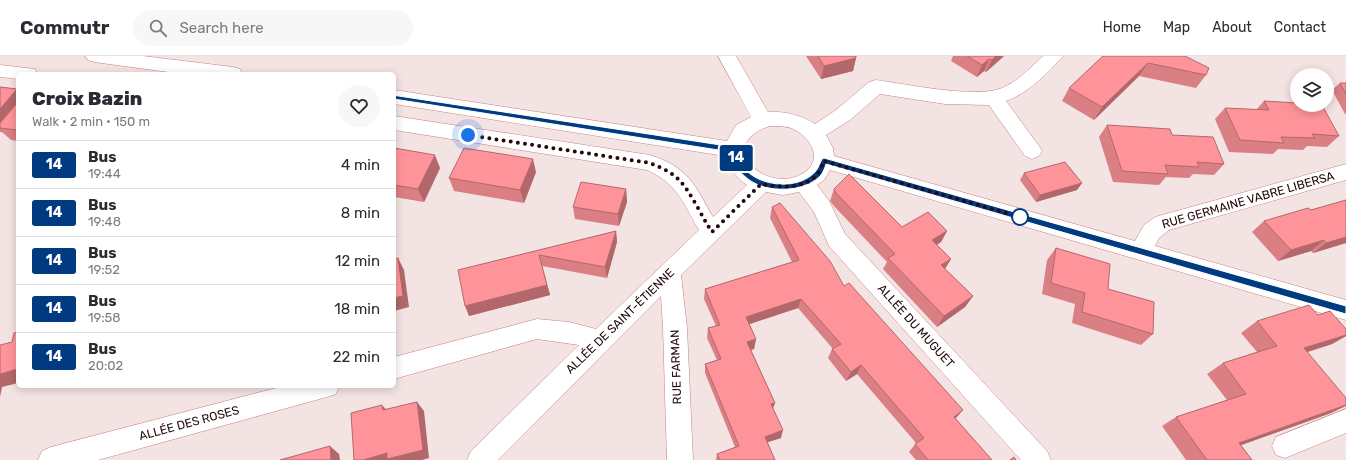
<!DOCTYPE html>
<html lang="en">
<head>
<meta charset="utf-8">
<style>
	:root { --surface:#fff; --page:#f7f7f7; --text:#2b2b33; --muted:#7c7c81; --line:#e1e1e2 }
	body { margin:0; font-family:Rubik,sans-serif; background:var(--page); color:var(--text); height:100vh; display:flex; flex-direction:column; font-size:15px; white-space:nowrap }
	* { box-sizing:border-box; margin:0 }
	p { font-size:13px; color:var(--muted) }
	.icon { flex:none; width:22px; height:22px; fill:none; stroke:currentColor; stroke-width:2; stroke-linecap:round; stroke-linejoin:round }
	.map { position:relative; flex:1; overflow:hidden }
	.drawer { position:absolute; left:16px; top:16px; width:380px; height:316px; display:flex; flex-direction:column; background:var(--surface); border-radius:6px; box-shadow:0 2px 10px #0003 }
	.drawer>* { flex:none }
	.badge { padding:0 8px; border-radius:3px; font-size:14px; line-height:26px }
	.controls { position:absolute; left:1290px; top:12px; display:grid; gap:8px }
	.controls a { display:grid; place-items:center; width:44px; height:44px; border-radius:50%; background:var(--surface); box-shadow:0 2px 10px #0003; font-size:20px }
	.you { position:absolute; width:20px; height:20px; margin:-10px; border:3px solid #fff; border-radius:50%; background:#1a73e8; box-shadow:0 0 0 6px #1a73e833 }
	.map>.badge { position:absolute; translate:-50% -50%; box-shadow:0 0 0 2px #fff }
	.round { display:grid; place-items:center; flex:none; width:42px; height:42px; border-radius:21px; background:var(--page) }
	.overview { display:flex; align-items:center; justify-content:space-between; height:68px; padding:0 16px }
	h1 { font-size:19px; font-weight:800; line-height:30px }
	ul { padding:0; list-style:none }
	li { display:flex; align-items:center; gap:12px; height:48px; padding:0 16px; border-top:1px solid var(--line) }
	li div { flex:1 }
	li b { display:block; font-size:15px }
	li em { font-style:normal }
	li .badge { min-width:44px; font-weight:700; text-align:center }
	header { display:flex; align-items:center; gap:24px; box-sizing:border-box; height:56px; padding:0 20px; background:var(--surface); border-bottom:1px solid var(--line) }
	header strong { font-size:19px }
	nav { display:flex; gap:22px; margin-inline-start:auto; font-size:14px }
	.search { width:280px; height:36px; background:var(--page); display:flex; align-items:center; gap:10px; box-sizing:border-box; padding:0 14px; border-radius:22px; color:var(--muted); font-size:15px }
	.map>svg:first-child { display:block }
</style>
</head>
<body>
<header>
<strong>Commutr</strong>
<div class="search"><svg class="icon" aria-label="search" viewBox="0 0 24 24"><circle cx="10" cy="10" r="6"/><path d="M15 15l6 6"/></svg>Search here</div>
<nav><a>Home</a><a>Map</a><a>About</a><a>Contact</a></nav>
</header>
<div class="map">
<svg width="1346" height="404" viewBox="0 0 1346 404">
	<rect width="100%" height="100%" fill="#f4e3e3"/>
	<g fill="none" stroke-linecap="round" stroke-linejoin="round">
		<g stroke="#cb7f82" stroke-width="1">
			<g id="minor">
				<path d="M85 0H143L233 11 240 13 242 18H183L94 6 88 4Z"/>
				<path d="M718 0H736L768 56C784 55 801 59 815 68L836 54 869 26 876 24C905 28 977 43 1002 32 1017 26 1030 12 1043 0H1063L1060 4C1044 20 1028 37 1006 45L1039 90 1042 95 1039 100 1032 103 1025 100 989 49 945 48 880 38 850 64 826 79 833 92 834 100 1135 185 1144 169 1155 161 1346 108V124L1169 174 1159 182 1155 190 1346 244V264L830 114 824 124 817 129 829 145 845 178 1047 395 1051 404H1021L829 190 814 156 799 136 783 139 766 136 681 219 687 272 693 404H667L663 272 661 240 498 404H467L471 395 579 289 537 283 394 323V301L537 263 569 266 596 273 699 174C683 147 678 128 647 114L394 74V60L650 99C689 112 694 128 713 161L747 129C736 122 730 112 725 100L394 48V34L727 85 736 69 751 61ZM770 70C776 70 785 70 791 72 811 80 825 105 802 118 765 139 713 88 770 70Z"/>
				<path d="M0 9 35 13 37 18H18V23L0 21Z"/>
				<path d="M284 330H339L336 338 327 341 98 404H38L42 395 51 391Z"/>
				<path d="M1346 353V377L1285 402 1276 399 1272 390 1276 381Z"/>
			</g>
		</g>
		<use href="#minor" fill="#fff" fill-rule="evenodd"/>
	</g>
	<g fill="#da7f84">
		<path d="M806 0H857L856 1V2L853 15 821 23Z"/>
		<path d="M953 0H1004L986 16 984 15 977 21 951 5Z"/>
		<path d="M1103 0H1185L1206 19 1196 32 1139 20 1094 64 1062 45 1069 32Z"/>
		<path d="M1340 27H1346V58H1345L1332 34Z"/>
		<path d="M0 31 17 33 18 34V85L11 84 2 76H0Z"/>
		<path d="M1264 45 1339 80 1327 91 1307 90 1303 94 1278 93 1273 98 1229 96 1215 63 1225 52 1256 54Z"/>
		<path d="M1107 69 1172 79 1224 108 1214 119 1193 118 1189 122 1166 121 1159 129 1113 126 1099 81Z"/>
		<path d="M394 92 440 112 424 146 394 141Z"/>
		<path d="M536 116 524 147 454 135 449 122Z"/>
		<path d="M1024 117 1082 127 1077 134 1036 146 1020 124Z"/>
		<path d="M626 133 627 146 619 170 575 163 573 151Z"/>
		<path d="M834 133 902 171 947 175 941 186 937 189 951 203 945 213 973 240 965 251 937 271 883 213 887 206 833 149 830 145Z"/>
		<path d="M1346 144V187L1313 197 1311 195 1278 205 1252 176 1264 165 1311 154Z"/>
		<path d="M772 151 844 230 956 363 992 404H916L909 396 916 387 857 318 846 325 828 302 832 293H833L798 252 749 268 756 283 754 293 751 294 775 347 773 352 781 382 767 386 775 404H716L717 398 735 391 705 317V308L717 304 707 282 708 272 716 270 704 243 705 233 792 206 770 162Z"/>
		<path d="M616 175 617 186 607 222 542 210 550 239 469 260 458 214Z"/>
		<path d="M1056 192 1108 233 1153 278 1141 289 1072 267 1075 248 1042 238 1047 204Z"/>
		<path d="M1318 259 1346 273V280L1332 288 1307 296 1331 357 1241 389 1252 404H1186L1162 370 1176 361 1227 344 1207 318 1223 307 1257 296 1241 277 1257 265Z"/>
	</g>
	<g fill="#b2686b">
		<path d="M850 0H857L854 2H856L853 15 821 23 824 10Z"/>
		<path d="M996 0H1004L986 16 992 4Z"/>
		<path d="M989 3 984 15 977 21 982 9Z"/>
		<path d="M1148 7 1139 20 1094 64 1102 51Z"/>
		<path d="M17 33 18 34V61L0 72V53Z"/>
		<path d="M435 99 440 112 424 146 418 133Z"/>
		<path d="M533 103 536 116 524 147 520 134Z"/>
		<path d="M1082 127 1077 134 1036 146 1040 139Z"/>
		<path d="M626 133 627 146 619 170 618 158Z"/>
		<path d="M616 175 617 186 607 222 605 211Z"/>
		<path d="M947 175 941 186 926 195 932 184Z"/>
		<path d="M1346 181V187L1313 197 1326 187Z"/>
		<path d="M1324 184 1311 195 1278 205 1291 194Z"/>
		<path d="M539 199 550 239 469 260 465 250Z"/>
		<path d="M398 202 404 214 409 251 394 255V242Z"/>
		<path d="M951 203 944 214 941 209Z"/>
		<path d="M973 240 965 251 937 271 944 260Z"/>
		<path d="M801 243 798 252 744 270 746 261Z"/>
		<path d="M1346 279V280L1332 288 1286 303 1304 292Z"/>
		<path d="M756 283 754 293 746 295 747 286Z"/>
		<path d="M861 309 857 318 846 325 851 316Z"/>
		<path d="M18 313V327L2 331 0 341V318Z"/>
		<path d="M417 346 424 355 429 402 422 404H363L387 397Z"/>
		<path d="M775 347 772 355 771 348Z"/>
		<path d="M382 349 390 358 383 354Z"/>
		<path d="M1346 349V350L1331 357 1222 396 1239 387Z"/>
		<path d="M963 354 956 362 947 369 954 361Z"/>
		<path d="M783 374 781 382 762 388 765 381Z"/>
		<path d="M330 390 339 398 340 404H331Z"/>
	</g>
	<g fill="#fe9499" stroke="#b2686b">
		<path d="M818 0H855L856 2 824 10Z"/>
		<path d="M967 0H996L992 4 989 3 982 9Z"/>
		<path d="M1103 0H1185L1209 12 1206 19 1148 7 1102 51 1069 32Z"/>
		<path d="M1340 27H1346V38Z"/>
		<path d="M0 31 17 33 0 53Z"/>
		<path d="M1264 45 1297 47V49H1322L1339 80 1312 78 1315 82 1281 81 1284 87 1240 84 1225 52 1269 54Z"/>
		<path d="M18 46V74L0 72V67Z"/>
		<path d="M1107 69 1170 73 1172 79 1213 81 1224 108 1197 106 1199 111 1165 109 1168 118 1122 115Z"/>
		<path d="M394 92 435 99 418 133 394 129Z"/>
		<path d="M464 92 533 103 520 134 449 122Z"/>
		<path d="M1065 106 1082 127 1040 139 1024 117Z"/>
		<path d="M849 118 902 171 928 156 947 175 932 184 951 203 941 209 973 240 944 260 888 202 895 198 836 137 834 133Z"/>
		<path d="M581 126 626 133 618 158 573 151Z"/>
		<path d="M1346 144V181L1326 187 1324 184 1291 194 1264 165 1308 152 1311 154Z"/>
		<path d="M780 147 830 205 844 230 849 227 963 354 954 361 992 404H928L915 388 924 382 861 309 851 316 832 293 841 288 801 243 746 261 756 283 747 286 775 347 771 348 783 374 765 381 775 404H720L717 398 739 390 705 308 721 303 708 272 720 269 705 233 799 204 772 151Z"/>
		<path d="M616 175 605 211 539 199 547 229 465 250 458 214Z"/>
		<path d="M1056 192 1110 208 1108 233 1154 246 1153 278 1082 256 1085 237 1051 227Z"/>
		<path d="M398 202 403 240 394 242V203Z"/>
		<path d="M1309 249 1318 259 1330 255 1346 273V279L1304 292 1346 342V349L1239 387 1252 404H1207L1176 361 1246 338 1223 307 1277 290 1257 265Z"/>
		<path d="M18 276V313L0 318V289L12 286 14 277Z"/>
		<path d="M417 346 423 394 387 403V397L363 404H354L351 357 382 349 383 354Z"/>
		<path d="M330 390 331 404H280Z"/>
		<path d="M1014 401 1016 404H1010Z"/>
	</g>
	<path fill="#003b80" stroke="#fff" d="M392 39 734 91C740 94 738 102 741 107 743 110 746 114 749 117 766 131 799 133 815 116 818 113 820 107 822 103L824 102 1346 250V258L826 108C825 112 823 116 821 119 815 126 805 130 796 132 767 137 738 127 731 96L394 43H392Z"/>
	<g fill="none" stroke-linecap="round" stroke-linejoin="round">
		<path stroke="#25090c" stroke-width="4" stroke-dasharray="0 7.2" d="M468 79 650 107C659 111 668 114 676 121 690 133 701 160 712 176L761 128C780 131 802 134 817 119 820 115 822 109 824 105L1020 161"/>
	</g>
	<circle fill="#fff" stroke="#003b80" stroke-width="2" cx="1020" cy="161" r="8"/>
	<g text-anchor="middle" stroke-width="3.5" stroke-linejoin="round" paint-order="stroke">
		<g font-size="12" fill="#25090c" stroke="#fff">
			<text transform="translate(1248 144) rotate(-16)" y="4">RUE GERMAINE VABRE LIBERSA</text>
			<text transform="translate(620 265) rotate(-44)" y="4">ALLÉE DE SAINT-ÉTIENNE</text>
			<text transform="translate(916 270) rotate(48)" y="4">ALLÉE DU MUGUET</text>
			<text transform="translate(676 311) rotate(-92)" y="4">RUE FARMAN</text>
			<text transform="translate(189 367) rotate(-15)" y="4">ALLÉE DES ROSES</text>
		</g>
	</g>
</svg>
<div class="controls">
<a><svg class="icon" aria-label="layers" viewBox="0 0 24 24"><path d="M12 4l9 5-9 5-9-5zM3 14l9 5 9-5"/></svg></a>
</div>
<div class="you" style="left:468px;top:79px"></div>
<b class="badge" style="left:736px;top:102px;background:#003b80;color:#fff">14</b>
<section class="drawer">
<div class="overview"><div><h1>Croix Bazin</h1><p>Walk · 2 min · 150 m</p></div><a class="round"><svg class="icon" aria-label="heart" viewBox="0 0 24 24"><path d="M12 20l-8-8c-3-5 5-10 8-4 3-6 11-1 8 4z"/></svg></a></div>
<ul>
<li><span class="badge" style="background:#003b80;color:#fff">14</span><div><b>Bus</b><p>19:44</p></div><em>4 min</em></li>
<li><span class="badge" style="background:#003b80;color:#fff">14</span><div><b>Bus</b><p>19:48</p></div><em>8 min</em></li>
<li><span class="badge" style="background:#003b80;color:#fff">14</span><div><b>Bus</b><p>19:52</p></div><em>12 min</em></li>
<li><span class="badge" style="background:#003b80;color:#fff">14</span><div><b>Bus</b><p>19:58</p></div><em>18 min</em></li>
<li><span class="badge" style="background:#003b80;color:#fff">14</span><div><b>Bus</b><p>20:02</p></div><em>22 min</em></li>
</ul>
</section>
</div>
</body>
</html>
